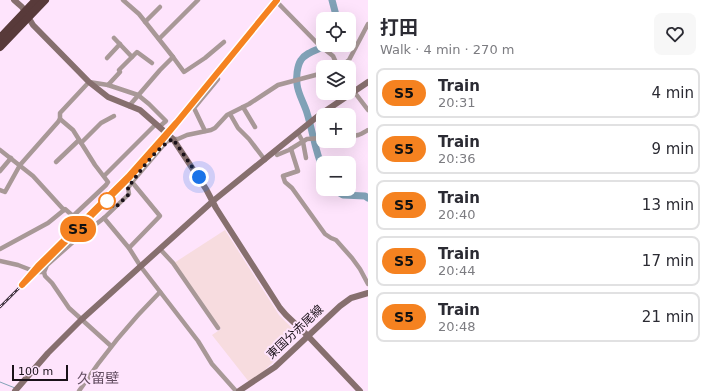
<!DOCTYPE html>
<html lang="en">
<head>
<meta charset="utf-8">
<style>
	:root { --surface:#fff; --page:#f7f7f7; --text:#2b2b33; --muted:#7c7c81; --line:#e1e1e2 }
	body { margin:0; font-family:"DejaVu Sans","Noto Sans JP",sans-serif; background:var(--page); color:var(--text); height:100vh; display:flex; flex-direction:column; font-size:15px; white-space:nowrap }
	* { box-sizing:border-box; margin:0 }
	p { font-size:13px; color:var(--muted) }
	.icon { flex:none; width:22px; height:22px; fill:none; stroke:currentColor; stroke-width:2; stroke-linecap:round; stroke-linejoin:round }
	.map { position:relative; flex:1; overflow:hidden }
	.side { display:flex; flex-direction:column; background:var(--surface); width:340px }
	.side>* { flex:none }
	.badge { padding:0 8px; border-radius:13px; font-size:14px; line-height:26px }
	.tools { position:absolute; left:316px; top:12px; display:grid; gap:8px }
	.tools a { display:grid; place-items:center; width:40px; height:40px; border-radius:8px; background:var(--surface); box-shadow:0 4px 16px #0002; font-size:20px }
	.scale { position:absolute; left:12px; bottom:10px; width:56px; box-sizing:border-box; padding-left:4px; border:2px solid #1a1119; border-top:0; font-size:11px; line-height:14px; white-space:nowrap; color:#1a1119; -webkit-text-stroke:3px #fee4fc; paint-order:stroke }
	.you { position:absolute; width:20px; height:20px; margin:-10px; border:3px solid #fff; border-radius:50%; background:#1a73e8; box-shadow:0 0 0 6px #1a73e833 }
	.map>.badge { position:absolute; translate:-50% -50%; box-shadow:0 0 0 2px #fff }
	.round { display:grid; place-items:center; flex:none; width:42px; height:42px; border-radius:8px; background:var(--page) }
	.head { display:flex; align-items:center; justify-content:space-between; height:68px; padding:0 12px }
	h1 { font-size:19px; font-weight:700; line-height:30px }
	ul { padding:0; list-style:none }
	li { display:flex; align-items:center; gap:12px; height:50px; margin:0 8px 6px; padding:0 4px; border:2px solid var(--line); border-radius:8px }
	li div { flex:1 }
	li b { display:block; font-size:15px }
	li em { font-style:normal }
	li .badge { min-width:44px; font-weight:700; text-align:center }
	main { display:flex; flex:1; min-height:0 }
	.map>svg:first-child { display:block }
</style>
</head>
<body>
<main>
<div class="map">
<svg width="368" height="391" viewBox="0 0 368 391">
	<rect width="100%" height="100%" fill="#fee4fc"/>
	<path fill="#f7dcdf" d="M225 230 279 315 295 331V340L263 372 249 382 212 335 221 329 174 263Z"/>
	<g fill="none" stroke-linecap="round" stroke-linejoin="round">
		<path stroke="#81a2b7" stroke-width="1" d="M0 382 15 388"/>
		<g stroke="#81a2b7" stroke-width="7">
			<path d="M332 0 337 19"/>
			<path d="M323 169C315 151 313 132 307 113 304 103 298 94 297 84 296 78 297 66 301 60 306 52 318 50 327 45"/>
			<path d="M333 189 343 195 365 196 368 198"/>
		</g>
		<g stroke="#a89897" stroke-width="4.5">
			<path d="M123 0 139 14 173 57 160 70 129 106"/>
			<path d="M275 0 319 45 333 56 338 67"/>
			<path d="M145 22 160 7"/>
			<path d="M159 39 198 0"/>
			<path d="M132 57 137 52 152 63"/>
			<path d="M173 57 184 72 205 58 224 42"/>
			<path d="M107 58 120 44"/>
			<path d="M340 67 349 60 368 24"/>
			<path d="M108 85 138 95 149 104 166 121 159 127"/>
			<path d="M349 85 368 110"/>
			<path d="M243 107 255 127"/>
			<path d="M230 114 238 128 249 139 265 160"/>
			<path d="M205 131 194 108 218 79"/>
			<path d="M298 133 303 142 306 158"/>
			<path d="M349 135C357 137 361 134 368 130"/>
			<path d="M81 143 101 123 114 116"/>
			<path d="M291 149 298 171 283 176 285 182 292 188 325 234 331 238 336 240 352 258 360 269 368 284"/>
			<path d="M0 150 33 176 64 210 65 209 73 216 106 185 108 182 95 165 73 130 60 119"/>
			<path d="M277 155 289 150 307 139 322 138 318 116"/>
			<path d="M56 162 79 140"/>
			<path d="M0 171 11 158"/>
			<path d="M104 176 156 124"/>
			<path d="M0 190 5 192 20 165 58 122 60 119V113L89 82 108 85 120 72 119 70 132 57 114 38"/>
			<path d="M104 218 129 248 141 267 198 341 212 364 236 391"/>
			<path d="M129 248 160 216 132 182"/>
			<path d="M0 249 48 223 64 210"/>
			<path d="M160 249 173 263 218 328"/>
			<path d="M0 261 18 265 36 272H44"/>
			<path d="M111 346 69 308 52 283 45 276 44 272 47 265 73 242 104 218 129 194 128 188 132 182 166 142 173 139H178L187 135 211 130 215 128 227 115 249 104 278 85 323 73"/>
			<path d="M79 391C103 355 129 323 160 292"/>
		</g>
		<g stroke="#866f6e" stroke-width="6">
			<path d="M14 0 22 7 33 25 89 82 108 97 140 110 173 139 206 189 216 208 280 308 286 315 307 335 360 391"/>
			<path d="M15 391 48 353 81 320 213 201 318 116 368 82"/>
			<path d="M239 391 275 367 340 306 351 298 368 293"/>
		</g>
		<g stroke="#583a3a" stroke-width="8">
			<path d="M0 38 36 0"/>
			<path d="M0 47 45 0"/>
		</g>
		<g stroke="#443843" stroke-width="2.5">
			<path id="rail" d="M0 307 129 178 151 154 277 0"/>
		</g>
		<use href="#rail" stroke="#fee4fc" stroke-width="1" stroke-dasharray="3" stroke-linecap="butt"/>
	</g>
	<g fill="none" stroke-linecap="round" stroke-linejoin="round">
		<g stroke="#fff" stroke-width="9">
			<path id="line" d="M176 123 128 177 38 266 22 285 129 178 151 154 277 0"/>
		</g>
		<use href="#line" stroke="#f58220" stroke-width="6"/>
		<path stroke="#1a1119" stroke-width="4" stroke-dasharray="0 7.2" d="M107 201 115 208 129 194 128 188C139 172 157 147 173 139L199 177"/>
	</g>
	<circle fill="#fff" stroke="#f58220" stroke-width="2" cx="107" cy="201" r="8"/>
	<g text-anchor="middle" stroke-width="4" stroke-linejoin="round" paint-order="stroke">
		<g font-size="12" fill="#1a1119" stroke="#fee4fc">
			<text transform="translate(295 332) rotate(-43)" y="4">東国分赤尾線</text>
		</g>
		<g font-size="14" fill="#624c60" stroke="#fee4fc">
			<text x="98" y="383">久留壁</text>
		</g>
	</g>
</svg>
<div class="tools">
<a><svg class="icon" aria-label="locate" viewBox="0 0 24 24"><circle cx="12" cy="12" r="6"/><path d="M12 2v4M12 18v4M2 12h4M18 12h4"/></svg></a>
<a><svg class="icon" aria-label="layers" viewBox="0 0 24 24"><path d="M12 4l9 5-9 5-9-5zM3 14l9 5 9-5"/></svg></a>
<a>+</a>
<a>−</a>
</div>
<div class="scale">100 m</div>
<div class="you" style="left:199px;top:177px"></div>
<b class="badge" style="left:78px;top:229px;background:#f58220;color:#111">S5</b>
</div>
<section class="side">
<div class="head"><div><h1>打田</h1><p>Walk · 4 min · 270 m</p></div><a class="round"><svg class="icon" aria-label="heart" viewBox="0 0 24 24"><path d="M12 20l-8-8c-3-5 5-10 8-4 3-6 11-1 8 4z"/></svg></a></div>
<ul>
<li><span class="badge" style="background:#f58220;color:#111">S5</span><div><b>Train</b><p>20:31</p></div><em>4 min</em></li>
<li><span class="badge" style="background:#f58220;color:#111">S5</span><div><b>Train</b><p>20:36</p></div><em>9 min</em></li>
<li><span class="badge" style="background:#f58220;color:#111">S5</span><div><b>Train</b><p>20:40</p></div><em>13 min</em></li>
<li><span class="badge" style="background:#f58220;color:#111">S5</span><div><b>Train</b><p>20:44</p></div><em>17 min</em></li>
<li><span class="badge" style="background:#f58220;color:#111">S5</span><div><b>Train</b><p>20:48</p></div><em>21 min</em></li>
</ul>
</section>
</main>
</body>
</html>
